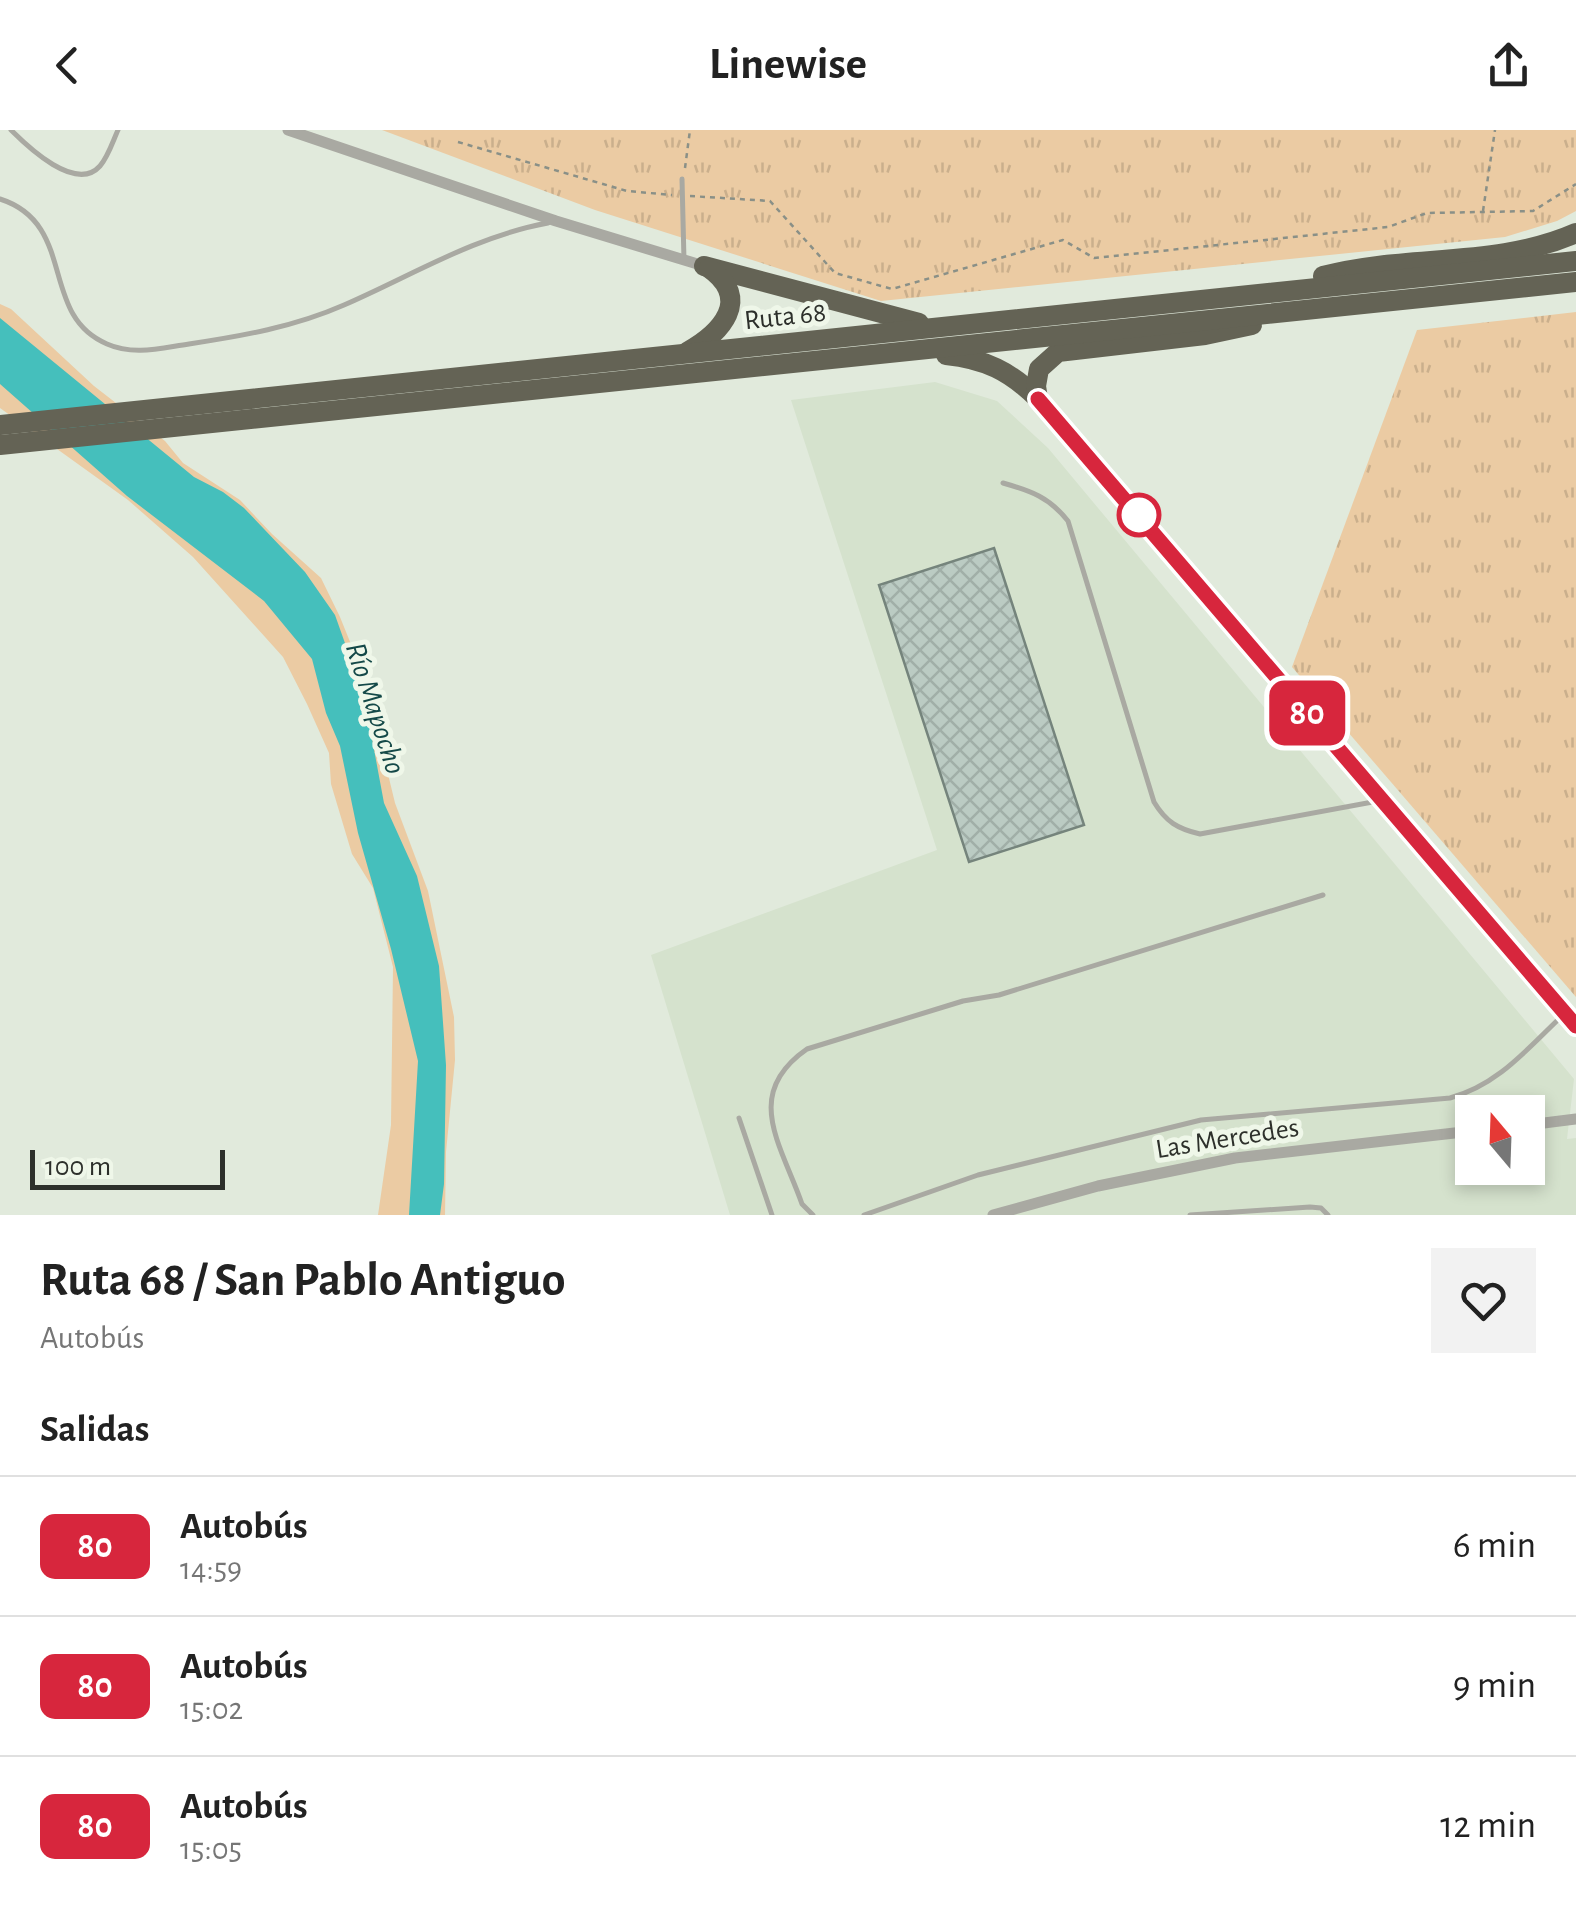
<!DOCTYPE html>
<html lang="es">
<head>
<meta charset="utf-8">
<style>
	:root { --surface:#fff; --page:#f2f2f2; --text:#222; --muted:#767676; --line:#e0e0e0 }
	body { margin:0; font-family:"Alegreya Sans",sans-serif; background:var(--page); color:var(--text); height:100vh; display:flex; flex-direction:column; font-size:38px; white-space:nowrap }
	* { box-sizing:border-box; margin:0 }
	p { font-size:32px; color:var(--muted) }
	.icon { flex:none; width:55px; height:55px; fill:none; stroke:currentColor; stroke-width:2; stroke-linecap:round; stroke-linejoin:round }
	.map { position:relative; height:1085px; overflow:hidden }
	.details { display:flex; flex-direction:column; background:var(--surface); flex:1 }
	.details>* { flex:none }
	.badge { padding:0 20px; border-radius:15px; font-size:35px; line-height:65px }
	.needle { width:65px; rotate:341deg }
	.buttons { position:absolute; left:1455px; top:965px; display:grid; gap:20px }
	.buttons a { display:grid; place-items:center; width:90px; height:90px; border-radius:0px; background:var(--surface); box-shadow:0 5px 15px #0003; font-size:50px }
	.scale { position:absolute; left:30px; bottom:25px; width:195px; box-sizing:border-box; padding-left:10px; border:5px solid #2d302b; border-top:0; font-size:28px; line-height:35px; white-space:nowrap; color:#2d302b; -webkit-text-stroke:8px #eff7e9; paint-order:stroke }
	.map>.badge { position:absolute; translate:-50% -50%; box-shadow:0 0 0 5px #fff }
	h2 { padding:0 40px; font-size:38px; line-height:90px }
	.round { display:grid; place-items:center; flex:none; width:105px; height:105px; border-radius:0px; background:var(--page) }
	.head { display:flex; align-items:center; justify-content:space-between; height:170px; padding:0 40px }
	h1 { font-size:48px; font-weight:600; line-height:75px }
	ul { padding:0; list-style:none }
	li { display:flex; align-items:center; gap:30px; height:140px; padding:0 40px; border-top:2px solid var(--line) }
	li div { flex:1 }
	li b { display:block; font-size:38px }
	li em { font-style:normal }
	li .badge { min-width:110px; font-weight:700; text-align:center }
	header { display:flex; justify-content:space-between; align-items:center; height:130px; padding:0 40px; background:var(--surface); font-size:45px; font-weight:600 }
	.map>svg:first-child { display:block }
</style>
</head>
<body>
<header><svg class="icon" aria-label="back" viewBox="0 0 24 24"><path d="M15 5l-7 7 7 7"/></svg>Linewise<svg class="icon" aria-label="share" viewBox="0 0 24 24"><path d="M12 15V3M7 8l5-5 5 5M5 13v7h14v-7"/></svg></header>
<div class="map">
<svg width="1576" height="1085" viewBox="0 0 1576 1085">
	<defs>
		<pattern id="grass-tufts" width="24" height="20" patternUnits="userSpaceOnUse" patternTransform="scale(2.5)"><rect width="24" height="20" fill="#ebcba3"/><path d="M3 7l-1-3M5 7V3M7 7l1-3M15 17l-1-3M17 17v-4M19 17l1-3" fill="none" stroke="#caaf8c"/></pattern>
		<pattern id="building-cross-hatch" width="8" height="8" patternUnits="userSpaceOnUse" patternTransform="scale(2.5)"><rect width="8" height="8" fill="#bbcbc3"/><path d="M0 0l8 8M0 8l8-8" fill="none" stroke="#a1afa8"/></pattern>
	</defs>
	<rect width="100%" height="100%" fill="#e1eadc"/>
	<path fill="#d5e2cd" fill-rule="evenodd" d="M935 252 997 271 1048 318 1574 949 1567 1009 1576 1008V1085H730L651 825 937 720 791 270ZM1472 982H1528V1038H1472Z"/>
	<g fill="url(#grass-tufts)">
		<path d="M382 0H1576V81L1557 91 1505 107 881 171 595 80Z"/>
		<path d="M1576 182V867L1292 537 1417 200Z"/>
	</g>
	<path fill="#ebcba3" d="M0 174 11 179 94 256 165 311 183 333 240 370 272 404 321 448 340 487 365 549 395 673 428 761 454 887 455 930 446 1022 445 1085H378L391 995 393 837 373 758 352 724 331 654 329 623 307 574 283 527 193 427 128 370 0 278Z"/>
	<path fill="#45bfbc" d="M0 188 194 347 223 362 244 378 305 442 335 485 346 516 370 598 384 673 417 746 439 836 446 935 444 1054 440 1085H409L418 931 391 819 358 703 340 616 326 583 312 529 264 471 127 366 0 254Z"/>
	<path fill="url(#building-cross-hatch)" stroke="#75847c" stroke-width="2.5" d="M994 418 1084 695 969 732 879 455Z"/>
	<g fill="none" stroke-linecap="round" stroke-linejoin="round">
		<g stroke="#8a9087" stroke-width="2.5" stroke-dasharray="5 5" stroke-linecap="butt">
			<path d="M458 12 627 61 672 65"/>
			<path d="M685 38 690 0"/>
			<path d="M690 66 770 71 835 143 892 159 1063 110 1094 128 1388 97 1427 83 1533 81 1576 54"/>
			<path d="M1483 81 1495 0"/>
		</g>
		<g stroke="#a9a9a2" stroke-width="5">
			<path d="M11 0C28 17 76 63 100 36 108 27 113 11 118 0"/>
			<path d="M682 49 684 130"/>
			<path d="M0 69C78 94 38 185 107 214 134 226 161 218 189 214 242 206 294 197 344 175 411 146 475 106 548 93"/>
			<path d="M1003 353C1031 361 1049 367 1068 391L1154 672C1166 692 1178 699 1200 704L1378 671"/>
			<path d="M739 988 772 1085"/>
			<path d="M813 1085 802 1074C781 1014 742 964 807 919L963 871 999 865 1323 765"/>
			<path d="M864 1085 978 1045 1201 990 1450 968C1498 955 1527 919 1562 886"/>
			<path d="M1190 1085 1310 1077 1321 1078 1328 1085"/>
		</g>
		<g stroke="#a9a9a2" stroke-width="11">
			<path d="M288 0 556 91 704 136"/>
			<path d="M1038 269 1576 897"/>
			<path d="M1528 995 1576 989"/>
			<path d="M993 1085 1098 1056 1235 1028 1472 1001"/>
		</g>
		<g stroke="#646355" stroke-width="20">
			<path d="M704 136 919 193"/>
			<path d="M1323 146C1405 124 1497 138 1576 103"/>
			<path d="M687 222C721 203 753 169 709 138"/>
			<path d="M946 225C985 229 1010 241 1038 269"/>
			<path d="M1038 269 1036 256 1039 239 1058 222 1205 205 1252 195"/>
			<path d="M0 295 1576 131"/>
			<path d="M0 315 1576 152"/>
		</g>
	</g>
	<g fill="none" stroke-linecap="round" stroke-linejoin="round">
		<g stroke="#fff" stroke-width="22">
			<path id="line" d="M1038 269 1576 896"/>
		</g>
		<use href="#line" stroke="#d7263d" stroke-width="15"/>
	</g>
	<circle fill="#fff" stroke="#d7263d" stroke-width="5" cx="1139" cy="385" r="20"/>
	<g text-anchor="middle" stroke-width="10" stroke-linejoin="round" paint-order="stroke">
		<g font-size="28" fill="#2d302b" stroke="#eff7e9">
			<text transform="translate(785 185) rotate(-6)" y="10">Ruta 68</text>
			<text transform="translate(1227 1007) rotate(-9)" y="10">Las Mercedes</text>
		</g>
		<g font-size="30" font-style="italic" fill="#144948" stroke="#eff7e9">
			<text transform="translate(376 578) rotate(72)" y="10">Río Mapocho</text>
		</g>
	</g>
</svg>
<div class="buttons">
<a><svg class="needle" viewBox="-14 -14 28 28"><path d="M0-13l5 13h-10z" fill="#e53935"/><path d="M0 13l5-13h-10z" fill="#767676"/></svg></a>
</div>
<div class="scale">100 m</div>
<b class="badge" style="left:1307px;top:583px;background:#d7263d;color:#fff">80</b>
</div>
<section class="details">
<div class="head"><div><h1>Ruta 68 / San Pablo Antiguo</h1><p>Autobús</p></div><a class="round"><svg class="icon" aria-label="heart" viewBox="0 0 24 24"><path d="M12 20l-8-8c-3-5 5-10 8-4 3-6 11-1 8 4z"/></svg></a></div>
<h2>Salidas</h2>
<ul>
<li><span class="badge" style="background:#d7263d;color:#fff">80</span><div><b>Autobús</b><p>14:59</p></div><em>6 min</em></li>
<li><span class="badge" style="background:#d7263d;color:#fff">80</span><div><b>Autobús</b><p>15:02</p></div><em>9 min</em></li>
<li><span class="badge" style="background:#d7263d;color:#fff">80</span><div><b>Autobús</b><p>15:05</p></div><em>12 min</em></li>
</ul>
</section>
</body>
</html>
